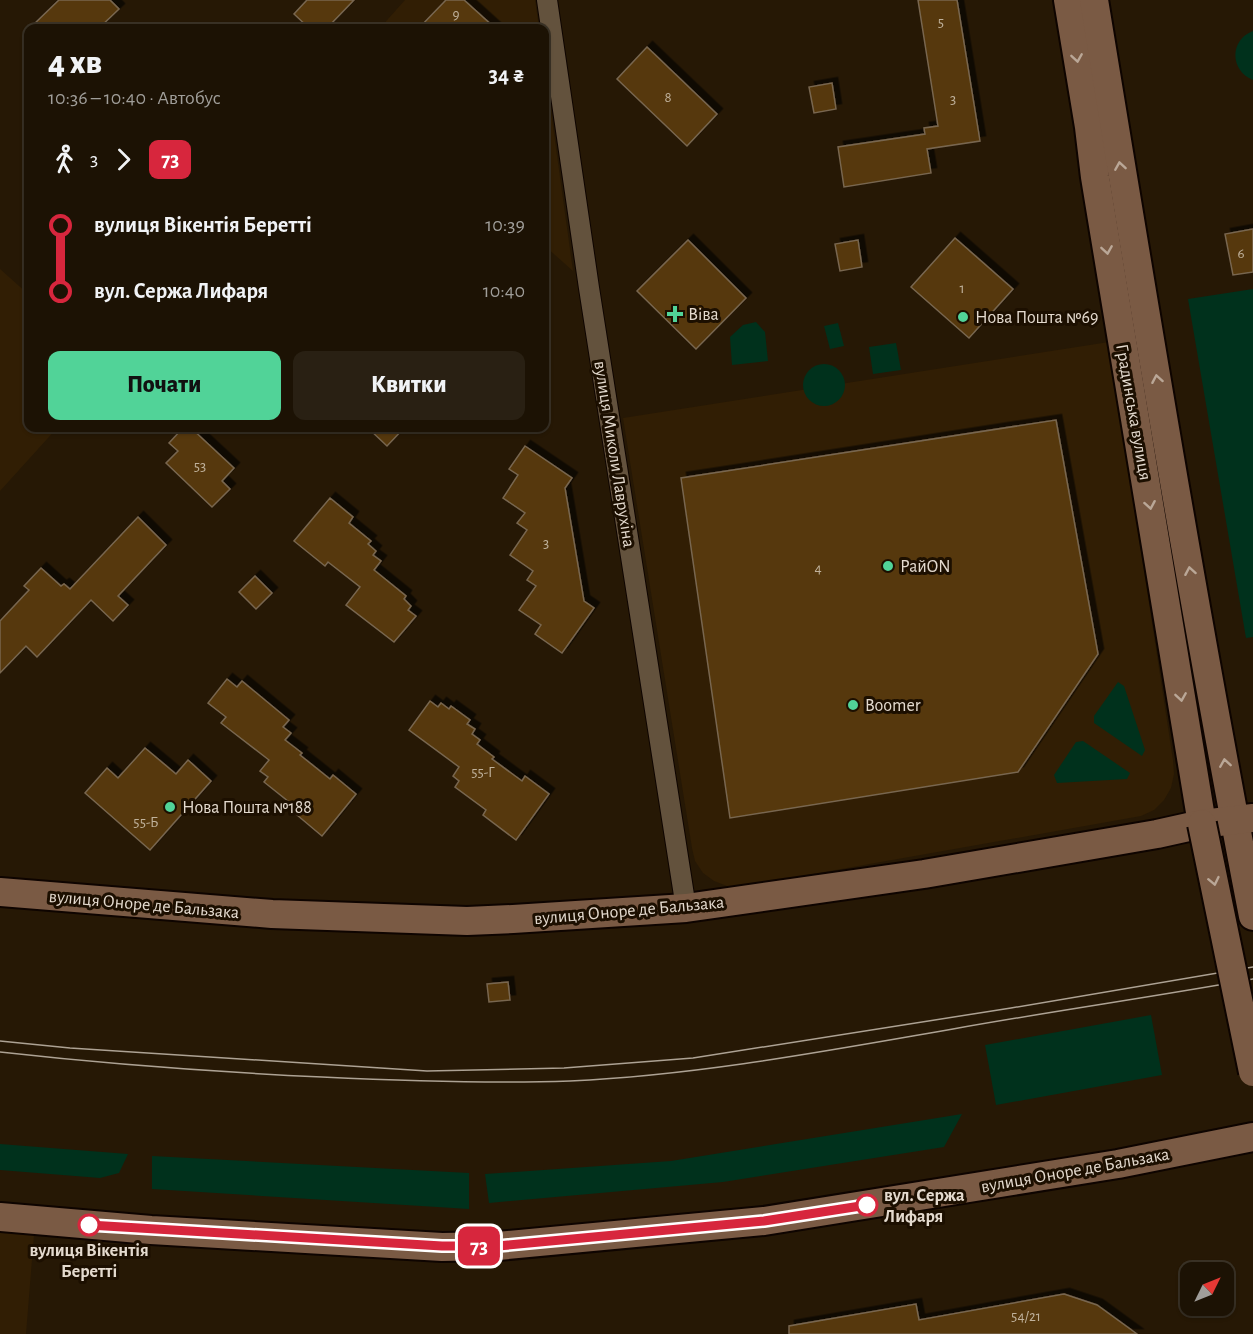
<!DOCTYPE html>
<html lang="uk">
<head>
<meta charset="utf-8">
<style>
	:root { --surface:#1c1204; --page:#292013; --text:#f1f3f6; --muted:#a09e9a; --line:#3a3226; --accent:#51d398 }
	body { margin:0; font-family:"Alegreya Sans",sans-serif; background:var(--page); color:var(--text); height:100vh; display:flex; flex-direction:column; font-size:22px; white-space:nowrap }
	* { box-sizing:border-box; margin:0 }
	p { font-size:20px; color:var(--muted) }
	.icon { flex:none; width:33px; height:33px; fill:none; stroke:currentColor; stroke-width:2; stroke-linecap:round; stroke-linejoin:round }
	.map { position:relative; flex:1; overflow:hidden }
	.details { position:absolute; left:24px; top:24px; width:525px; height:408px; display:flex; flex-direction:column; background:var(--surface); border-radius:12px; box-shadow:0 2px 4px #0004,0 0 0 2px var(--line) }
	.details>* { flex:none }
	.badge { padding:0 12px; border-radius:9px; font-size:21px; line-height:39px }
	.needle { width:39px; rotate:47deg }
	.fabs { position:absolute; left:1180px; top:1262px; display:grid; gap:12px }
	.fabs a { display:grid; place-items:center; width:54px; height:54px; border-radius:12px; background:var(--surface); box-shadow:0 2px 4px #0004,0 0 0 2px var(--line); font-size:30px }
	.map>.badge { position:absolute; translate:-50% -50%; box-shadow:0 0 0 3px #fff }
	.legs { display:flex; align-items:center; gap:9px; height:66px; padding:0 24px; font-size:20px }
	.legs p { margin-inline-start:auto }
	.head { display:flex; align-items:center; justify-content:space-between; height:102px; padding:0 24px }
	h1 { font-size:33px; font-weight:800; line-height:45px }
	.action { display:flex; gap:12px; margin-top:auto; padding:12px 24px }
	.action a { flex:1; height:69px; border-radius:12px; background:var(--accent); color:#111; font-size:24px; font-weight:800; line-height:69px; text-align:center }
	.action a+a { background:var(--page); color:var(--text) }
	ul { padding:0 24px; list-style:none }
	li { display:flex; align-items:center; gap:21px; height:66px; font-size:22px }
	li i { display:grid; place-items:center; width:9px; height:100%; margin:0 8px; background:currentColor }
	li i::after { content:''; width:15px; height:15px; margin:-8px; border:4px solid; border-radius:50%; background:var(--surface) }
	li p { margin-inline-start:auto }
	li:first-child i { background:linear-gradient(#0000 50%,currentColor 0) }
	li:last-child i { background:linear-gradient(currentColor 50%,#0000 0) }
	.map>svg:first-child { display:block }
</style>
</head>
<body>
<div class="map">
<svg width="1253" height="1334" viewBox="0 0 1253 1334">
	<defs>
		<filter id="shadow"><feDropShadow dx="5.5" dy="-5.5" stdDeviation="0" flood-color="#0009"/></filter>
	</defs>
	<rect width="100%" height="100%" fill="#261805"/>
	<g fill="#311e04">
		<path d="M405 0H535L539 28H380Z"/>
		<path d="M545 69 573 271 545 246Z"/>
		<path d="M0 269 28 294V428H57L0 491Z"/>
		<path d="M1109 342 1173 760 1174 774 1171 788 1164 800 1154 810 1141 816 740 887 727 886 714 881 703 873 695 861 692 848 623 418Z"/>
		<path d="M0 1232 34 1235 26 1334H0Z"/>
	</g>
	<g fill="#00311c">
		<path d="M1253 31V80C1230 71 1229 40 1253 31Z"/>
		<path d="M1253 289V637L1246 638 1188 299Z"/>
		<path d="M756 322 765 332 768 361 732 365 730 337 743 325Z"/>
		<path d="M838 323 844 346 830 349 824 326Z"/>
		<path d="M896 343 901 370 873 374 869 347Z"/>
		<circle cx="824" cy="385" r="21"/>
		<path d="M1118 682 1124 686 1145 750 1142 756 1094 723V716Z"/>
		<path d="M1083 741 1130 773 1127 779 1057 783 1054 775 1076 742Z"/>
		<path d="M1151 1015 1162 1075 996 1105 985 1045Z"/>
		<path d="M962 1114 944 1147 723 1182 489 1203 485 1174 671 1161Z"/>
		<path d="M0 1144 128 1154 119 1173 100 1178 0 1170Z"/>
		<path d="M152 1156 469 1173V1209L152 1189Z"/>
	</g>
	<g fill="#563808" stroke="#786650" stroke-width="1.5" filter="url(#shadow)">
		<path d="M59 0H110L119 9 99 28H30Z"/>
		<path d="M307 0H354L327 28H309L294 14Z"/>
		<path d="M446 0H464L495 28H419Z"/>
		<path d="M918 0H957L980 141 927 149 931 173 844 187 838 147 925 134 924 128 938 126Z"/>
		<path d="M647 47 717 114 687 146 617 79Z"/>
		<path d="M832 83 836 109 814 113 809 87Z"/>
		<path d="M1253 229V272L1233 275 1225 234Z"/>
		<path d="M955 238 1013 289 969 338 911 287Z"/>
		<path d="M688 240 746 298 696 349 637 291Z"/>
		<path d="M858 240 862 267 840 271 835 244Z"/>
		<path d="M1056 420 1098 654 1018 772 730 818 681 478Z"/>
		<path d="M183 428H191L234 468 222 481 230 489 212 507 166 463 178 451 169 443Z"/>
		<path d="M368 428H404L387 446Z"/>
		<path d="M525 446 572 478 565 488 584 601 594 608 562 653 535 634 541 625 519 610 536 586 527 580 533 571 510 555 527 530 517 523 525 513 503 498 518 475 509 469Z"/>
		<path d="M330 498 353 517 349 523 371 541 368 544 376 551 373 555 381 561 374 570 406 596 404 599 411 606 408 610 416 616 394 642 346 605 360 587 328 562 325 566 294 541Z"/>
		<path d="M138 517 166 545 118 596 128 605 113 621 91 600 37 657 26 646 0 673V621L29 590 24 586 41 568 61 586 64 584 70 589Z"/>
		<path d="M255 576 272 593 256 609 239 592Z"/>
		<path d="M227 679 237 687 242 681 289 720 283 727 291 733 285 740 302 753 300 755 330 779 333 775 356 794 322 836 291 810 294 806 264 782 268 777 260 771 269 760 221 723 226 717 208 703Z"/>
		<path d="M430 701 438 707 441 703 449 709 451 706 470 720 467 724 475 729 472 734 480 740 477 744 494 757 492 759 522 781 525 776 549 794 516 840 483 815 486 810 455 787 459 781 453 776 459 767 409 730Z"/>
		<path d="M145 748 176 774 188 760 211 781 150 850 85 793 107 768 118 778Z"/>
		<path d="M508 982 510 1000 489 1002 487 984Z"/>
		<path d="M1064 1294 1097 1305 1137 1334H789V1326L916 1304 919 1320Z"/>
	</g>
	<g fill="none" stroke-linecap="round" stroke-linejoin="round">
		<g stroke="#0e0400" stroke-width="22">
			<path id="street" d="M547 0 589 288 686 908"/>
		</g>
		<g stroke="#0e0400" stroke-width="32">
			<g id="secondary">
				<path d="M1068 0 1089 127 1095 177 1202 824"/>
				<path d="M1094 0C1144 306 1194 612 1253 916"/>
				<path d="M0 892 272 914 467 921 513 919 686 908 924 874 1157 834 1202 824 1253 818"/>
				<path d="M0 1217 151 1230 442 1247 498 1246 764 1221 1118 1164 1253 1137"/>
			</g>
		</g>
		<use href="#street" stroke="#63523d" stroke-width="20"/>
		<use href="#secondary" stroke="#7a5a44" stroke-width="28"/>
		<g stroke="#ada294" stroke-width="1.5">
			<path d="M0 1041 70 1048 427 1071 564 1068 693 1058 1011 1008 1253 967"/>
			<path d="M0 1052C107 1064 215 1072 322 1077 405 1081 487 1084 570 1081 699 1075 826 1051 953 1029 1053 1011 1153 997 1253 979"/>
		</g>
		<g stroke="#0e0400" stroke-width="32" stroke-linecap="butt">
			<path id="secondary-bridge" d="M1202 824 1253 1072"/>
		</g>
		<use href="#secondary-bridge" stroke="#7a5a44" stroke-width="28"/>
	</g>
	<defs><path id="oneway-chevron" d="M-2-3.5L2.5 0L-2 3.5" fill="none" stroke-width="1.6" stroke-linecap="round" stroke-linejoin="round" transform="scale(1.5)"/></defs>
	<g stroke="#baa797">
		<use href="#oneway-chevron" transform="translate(1077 58) rotate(81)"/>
		<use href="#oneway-chevron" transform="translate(1120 166) rotate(-99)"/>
		<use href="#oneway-chevron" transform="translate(1107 250) rotate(81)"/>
		<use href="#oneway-chevron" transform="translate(1157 379) rotate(-100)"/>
		<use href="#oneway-chevron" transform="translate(1150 505) rotate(80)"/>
		<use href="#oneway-chevron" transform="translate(1190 571) rotate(-100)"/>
		<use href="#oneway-chevron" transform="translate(1181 697) rotate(81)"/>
		<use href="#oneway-chevron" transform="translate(1225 763) rotate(-99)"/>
		<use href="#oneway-chevron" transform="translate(1214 881) rotate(78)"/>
	</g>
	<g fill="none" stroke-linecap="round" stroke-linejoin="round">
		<g stroke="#fff" stroke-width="14">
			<path id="line-1" d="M89 1225 442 1246H498L764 1221 867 1205"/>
		</g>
		<use href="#line-1" stroke="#d7263d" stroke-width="9"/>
	</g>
	<g fill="#51d398" stroke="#1c0f00" stroke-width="2">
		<path d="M672 305h6v6h6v6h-6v6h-6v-6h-6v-6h6z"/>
		<circle cx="963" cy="317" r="6"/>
		<circle cx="888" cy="566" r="6"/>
		<circle cx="853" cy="705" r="6"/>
		<circle cx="170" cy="807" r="6"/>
	</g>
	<g fill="#fff" stroke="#d7263d" stroke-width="3">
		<circle cx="867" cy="1205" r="10"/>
		<circle cx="89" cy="1225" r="10"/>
	</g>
	<g text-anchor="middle" stroke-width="6" stroke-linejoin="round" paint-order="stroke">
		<g font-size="15" fill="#c0b29c">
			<text x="456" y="19">9</text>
			<text x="941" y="27">5</text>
			<text x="668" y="102">8</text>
			<text x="953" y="104">3</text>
			<text x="1241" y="258">6</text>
			<text x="962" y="293">1</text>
			<text x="200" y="471">53</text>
			<text x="546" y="548">3</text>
			<text x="818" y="573">4</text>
			<text x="483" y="777">55-Г</text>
			<text x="146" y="827">55-Б</text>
			<text x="1026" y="1321">54/21</text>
		</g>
		<g font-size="18" fill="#e4dace" stroke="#1c0f00" text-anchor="start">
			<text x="688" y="320">Віва</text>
			<text x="975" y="323">Нова Пошта №69</text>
			<text x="900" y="572">РайON</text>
			<text x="865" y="711">Boomer</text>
			<text x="182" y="813">Нова Пошта №188</text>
		</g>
		<g font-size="18" fill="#e4dace" stroke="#1c0f00">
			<text transform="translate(1134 412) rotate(80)" y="6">Градинська вулиця</text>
			<text transform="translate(615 454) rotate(81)" y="6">вулиця Миколи Лаврухіна</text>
			<text transform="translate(144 904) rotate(5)" y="6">вулиця Оноре де Бальзака</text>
			<text transform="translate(629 910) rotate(-5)" y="6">вулиця Оноре де Бальзака</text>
			<text transform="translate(1075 1170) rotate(-10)" y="6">вулиця Оноре де Бальзака</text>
		</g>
		<g font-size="18" font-weight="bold" fill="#e4dace" stroke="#1c0f00" text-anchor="start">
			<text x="884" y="1201">вул. Сержа<tspan x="884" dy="21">Лифаря</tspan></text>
			<text x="89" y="1256" text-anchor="middle">вулиця Вікентія<tspan x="89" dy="21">Беретті</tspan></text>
		</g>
	</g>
</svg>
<div class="fabs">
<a><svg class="needle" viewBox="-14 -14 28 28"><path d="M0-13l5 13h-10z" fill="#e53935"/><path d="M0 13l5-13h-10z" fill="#a09e9a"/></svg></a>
</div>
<b class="badge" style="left:479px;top:1246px;background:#d7263d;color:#fff">73</b>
<section class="details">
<div class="head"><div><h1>4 хв</h1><p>10:36 – 10:40 · Автобус</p></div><b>34 ₴</b></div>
<div class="legs"><svg class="icon" aria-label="walk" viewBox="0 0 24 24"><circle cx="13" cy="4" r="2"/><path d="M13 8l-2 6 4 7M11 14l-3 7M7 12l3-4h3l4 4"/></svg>3<svg class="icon" aria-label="forward" viewBox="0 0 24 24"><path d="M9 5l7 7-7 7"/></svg><b class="badge" style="background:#d7263d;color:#fff">73</b></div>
<ul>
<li><i style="color:#d7263d"></i><b>вулиця Вікентія Беретті</b><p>10:39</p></li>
<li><i style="color:#d7263d"></i><b>вул. Сержа Лифаря</b><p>10:40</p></li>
</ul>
<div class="action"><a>Почати</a><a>Квитки</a></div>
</section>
</div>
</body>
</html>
